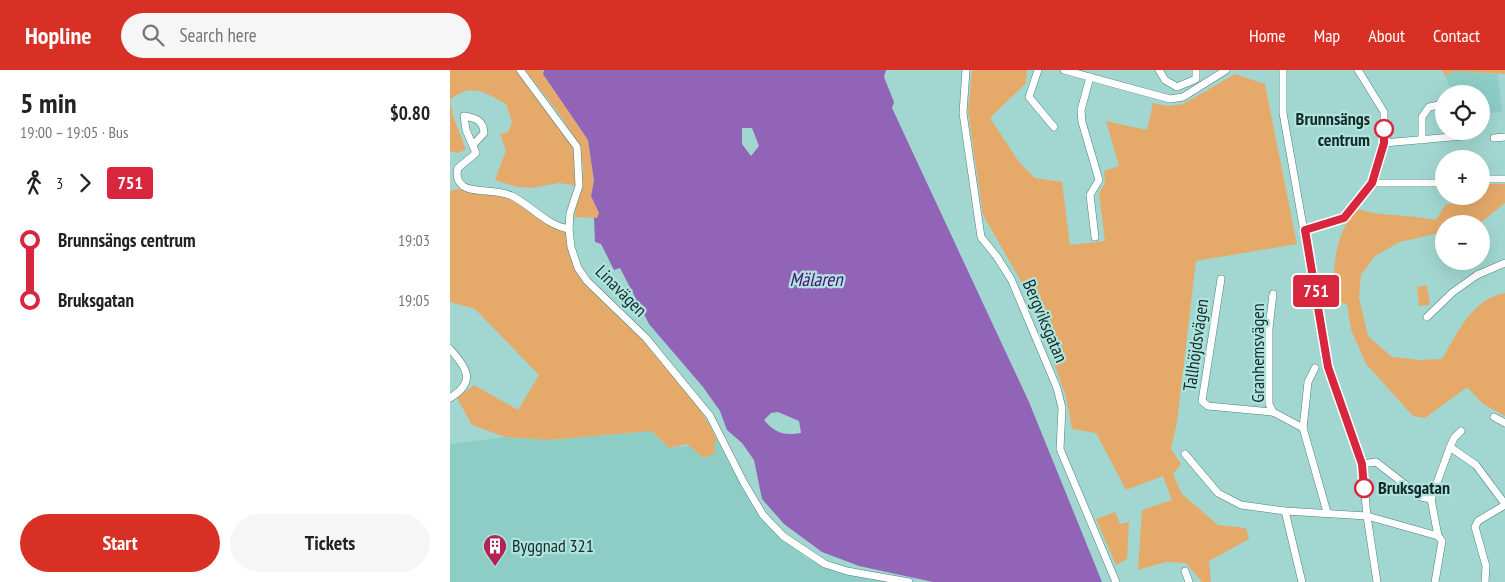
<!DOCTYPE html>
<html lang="en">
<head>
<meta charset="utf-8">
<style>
	:root { --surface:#fff; --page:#f6f6f6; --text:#222; --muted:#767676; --accent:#d93025 }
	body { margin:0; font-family:"PT Sans Narrow",sans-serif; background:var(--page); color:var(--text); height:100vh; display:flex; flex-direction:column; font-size:19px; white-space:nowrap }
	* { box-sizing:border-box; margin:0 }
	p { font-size:16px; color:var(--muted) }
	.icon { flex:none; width:28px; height:28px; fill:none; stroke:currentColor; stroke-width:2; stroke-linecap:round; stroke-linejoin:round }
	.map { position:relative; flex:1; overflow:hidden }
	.details { display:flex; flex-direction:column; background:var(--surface); width:450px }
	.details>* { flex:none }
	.badge { padding:0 10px; border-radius:4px; font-size:18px; line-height:32px }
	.buttons { position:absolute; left:985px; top:15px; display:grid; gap:10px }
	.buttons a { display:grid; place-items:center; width:55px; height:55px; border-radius:50%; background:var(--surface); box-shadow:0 5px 20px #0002; font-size:25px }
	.map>.badge { position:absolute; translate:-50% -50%; box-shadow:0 0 0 2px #fff }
	.legs { display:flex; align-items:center; gap:8px; height:55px; padding:0 20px; font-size:16px }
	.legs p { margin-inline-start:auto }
	.head { display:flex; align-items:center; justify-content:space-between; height:85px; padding:0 20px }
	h1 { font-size:28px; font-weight:800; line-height:38px }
	.button { display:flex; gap:10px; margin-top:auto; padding:10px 20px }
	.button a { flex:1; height:58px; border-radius:30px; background:var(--accent); color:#fff; font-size:20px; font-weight:800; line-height:58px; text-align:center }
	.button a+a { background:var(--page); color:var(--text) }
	ul { padding:0 20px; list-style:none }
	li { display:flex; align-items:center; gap:18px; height:60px; font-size:19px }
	li i { display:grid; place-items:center; width:8px; height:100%; margin:0 6px; background:currentColor }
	li i::after { content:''; width:12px; height:12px; margin:-6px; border:4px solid; border-radius:50%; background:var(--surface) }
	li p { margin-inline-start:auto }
	li:first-child i { background:linear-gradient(#0000 50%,currentColor 0) }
	li:last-child i { background:linear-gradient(currentColor 50%,#0000 0) }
	header { display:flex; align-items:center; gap:30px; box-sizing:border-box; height:70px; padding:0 25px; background:var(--accent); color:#fff }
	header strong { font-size:24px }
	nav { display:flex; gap:28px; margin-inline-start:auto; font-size:18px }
	.search { width:350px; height:45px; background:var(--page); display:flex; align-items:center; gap:12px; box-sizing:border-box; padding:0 18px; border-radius:28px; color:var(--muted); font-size:19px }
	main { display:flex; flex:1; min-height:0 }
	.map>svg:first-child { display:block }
</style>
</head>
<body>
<header>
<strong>Hopline</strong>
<div class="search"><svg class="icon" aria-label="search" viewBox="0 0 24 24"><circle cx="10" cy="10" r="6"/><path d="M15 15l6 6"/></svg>Search here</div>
<nav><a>Home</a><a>Map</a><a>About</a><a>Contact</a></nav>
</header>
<main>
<section class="details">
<div class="head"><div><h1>5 min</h1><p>19:00 – 19:05 · Bus</p></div><b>$0.80</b></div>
<div class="legs"><svg class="icon" aria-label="walk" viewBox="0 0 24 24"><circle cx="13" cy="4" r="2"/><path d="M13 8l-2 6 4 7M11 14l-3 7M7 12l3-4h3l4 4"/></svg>3<svg class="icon" aria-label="forward" viewBox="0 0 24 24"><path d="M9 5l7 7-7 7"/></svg><b class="badge" style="background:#d7263d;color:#fff">751</b></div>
<ul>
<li><i style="color:#d7263d"></i><b>Brunnsängs centrum</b><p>19:03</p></li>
<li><i style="color:#d7263d"></i><b>Bruksgatan</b><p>19:05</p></li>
</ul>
<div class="button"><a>Start</a><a>Tickets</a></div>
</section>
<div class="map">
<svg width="1055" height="512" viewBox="0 0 1055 512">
	<rect width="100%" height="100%" fill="#a2d7d1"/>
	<g fill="#8ecdc6">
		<path d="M1005 1 1048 4 1052 42 1031 44V24H1003L995 6Z"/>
		<path d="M203 361 219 378 264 373 267 370 302 436 327 465 356 488 389 503 439 512H0V374L55 367 101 370Z"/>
	</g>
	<g fill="#e5aa6a">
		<path d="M0 0H70L127 77 129 116 109 113 81 118 67 117 45 110 56 80 50 64 58 62 62 52 56 34C34 22 22 12 0 30L3 46 16 79 8 83 0 81Z"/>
		<path d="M75 0H92L93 4 138 70 144 112 141 126 149 143 147 148 124 147C127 131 133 115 133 98 132 65 94 26 75 0Z"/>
		<path d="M522 0H577L576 13 540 48 569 92 585 108 612 112 620 175 655 171 649 124 655 112 654 101 669 96 656 51 697 60 703 33 718 36 733 34 785 4 815 14 847 174 746 191 727 352 721 379 731 394 723 404 732 424 768 455 796 458 799 469 759 491 761 512H752L736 493 716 492 688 500 692 440 722 430 713 406 676 420 646 363 622 359 616 327 600 281 572 213 533 145 518 42Z"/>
		<path d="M992 0H1055V4L1005 1 995 6Z"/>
		<path d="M1031 114H1055V133L1029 154H994V162L950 172 925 186 911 205 909 228 918 266 942 287 970 290 992 289C1007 263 1023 228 1055 223V346L1033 334 1017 317 975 348 963 346 916 294 901 260 897 234 883 231C885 195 882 168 907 139 933 147 959 144 986 150L995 135 1032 128Z"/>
		<path d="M6 119C20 120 47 123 60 129 80 139 95 155 117 162 120 215 153 228 187 262 198 273 207 286 217 298 236 321 255 342 267 370L264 373 265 383 254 388 237 374 219 378 202 361 99 370 55 367 22 355 7 328 24 315 68 340 89 305 25 239 0 232V121Z"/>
		<path d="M977 215 980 235 969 236 967 217Z"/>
		<path d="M665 442 670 454 679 452 677 489 666 495 646 449Z"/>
	</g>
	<path fill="#9164b8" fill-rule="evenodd" d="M94 0H436L434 7 444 32 442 38 579 332 652 512H483L409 496 372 482 334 454 312 429 304 390 292 373 277 360 270 341 253 317 199 254 170 198 164 200 151 174 145 172 144 148H147L149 143 141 126 144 111 138 70 93 4ZM292 58H302L309 76 301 86 292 74ZM328 342 349 351 351 363C334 366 325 363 314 350L321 343Z"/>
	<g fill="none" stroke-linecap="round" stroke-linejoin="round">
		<g stroke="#4d807b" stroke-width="8">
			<g id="minor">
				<path d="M70 0 127 77 129 116 120 143 119 159 121 177 128 198 137 211 196 268 260 346 294 413 313 445 333 466 375 494 397 501 459 512"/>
				<path d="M516 0 513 43 531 167 547 187 561 209 607 318 612 338 610 379 666 512"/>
				<path d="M588 0 579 27 604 57"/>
				<path d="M614 0 720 29 733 27 776 0"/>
				<path d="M709 0 715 10 727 17 746 9V0"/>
				<path d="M833 0V43L878 297 912 394 917 446 927 512"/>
				<path d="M640 7 631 40 632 52 649 110 640 125 645 167"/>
				<path d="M1044 68 1055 67"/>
				<path d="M972 70V47L979 37 994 34"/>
				<path d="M934 73 1013 66 1012 61"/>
				<path d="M23 75 34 63C33 50 26 48 14 46L16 60 26 83 8 98C6 105 7 111 13 116 23 123 47 119 62 126 82 136 96 155 119 159"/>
				<path d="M1031 109H1055"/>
				<path d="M922 113H994"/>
				<path d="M855 159 894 148 922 113 934 73V42L908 0"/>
				<path d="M771 209 752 331 758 336 823 342 853 358 877 442"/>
				<path d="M977 247 1003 222 1027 205 1055 193"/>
				<path d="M0 279C18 299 26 312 0 328"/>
				<path d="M823 342 819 334V258L823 224"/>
				<path d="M1044 347 1055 353"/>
				<path d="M853 358 858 312 865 298"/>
				<path d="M1011 361 1004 368 1000 377 1026 395 1055 434"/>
				<path d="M735 384 768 423 791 435 835 441 917 446 988 466"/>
				<path d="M912 394 926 392 971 427 981 429"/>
				<path d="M835 441 852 512"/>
				<path d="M735 501 739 512"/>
				<path d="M985 512 992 471 988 466 981 429 1000 377"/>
				<path d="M1035 512 1036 496 1025 457 1028 451 1055 435"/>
			</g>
		</g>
		<use href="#minor" stroke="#fff" stroke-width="7"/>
	</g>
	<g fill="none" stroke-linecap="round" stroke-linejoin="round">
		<g stroke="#fff" stroke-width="11">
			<path id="line-1" d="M914 418 912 394 878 297 855 160 894 148 922 113 934 73V59"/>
		</g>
		<use href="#line-1" stroke="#d7263d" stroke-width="8"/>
	</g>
	<defs>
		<g id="building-pin" transform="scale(1.25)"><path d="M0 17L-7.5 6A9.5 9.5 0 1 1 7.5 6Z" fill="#b32353" stroke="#afe4de"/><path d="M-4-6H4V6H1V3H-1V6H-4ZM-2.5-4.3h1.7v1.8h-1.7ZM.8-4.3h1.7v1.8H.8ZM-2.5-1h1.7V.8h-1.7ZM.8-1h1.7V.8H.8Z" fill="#fff"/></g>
	</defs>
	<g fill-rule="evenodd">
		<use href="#building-pin" x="45" y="476"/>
	</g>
	<g fill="#fff" stroke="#d7263d" stroke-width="2.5">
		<circle cx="934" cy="59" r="9"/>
		<circle cx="914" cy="418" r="9"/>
	</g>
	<g text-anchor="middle" stroke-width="4.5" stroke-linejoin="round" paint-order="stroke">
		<g font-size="18" font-weight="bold" fill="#142a27" stroke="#afe4de" text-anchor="end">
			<text x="920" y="55">Brunnsängs<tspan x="920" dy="21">centrum</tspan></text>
			<text x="928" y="424" text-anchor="start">Bruksgatan</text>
		</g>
		<g font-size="18" fill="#142a27" stroke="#afe4de">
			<text transform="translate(171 221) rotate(45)" y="6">Linavägen</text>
			<text transform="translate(595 251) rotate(67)" y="6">Bergviksgatan</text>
			<text transform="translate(746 275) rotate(-82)" y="6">Tallhöjdsvägen</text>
			<text transform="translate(808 283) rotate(-90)" y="6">Granhemsvägen</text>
		</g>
		<g font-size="18" fill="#142a27" stroke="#afe4de" text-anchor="start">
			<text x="62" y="482">Byggnad 321</text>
		</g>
		<g font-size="19" font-style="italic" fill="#4f0c76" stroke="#afe4de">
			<text x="366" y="216">Mälaren</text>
		</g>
	</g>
</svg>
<div class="buttons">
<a><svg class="icon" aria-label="locate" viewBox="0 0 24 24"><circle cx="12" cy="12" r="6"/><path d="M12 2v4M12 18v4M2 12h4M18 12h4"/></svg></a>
<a>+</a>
<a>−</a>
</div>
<b class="badge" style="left:866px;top:221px;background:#d7263d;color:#fff">751</b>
</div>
</main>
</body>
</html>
